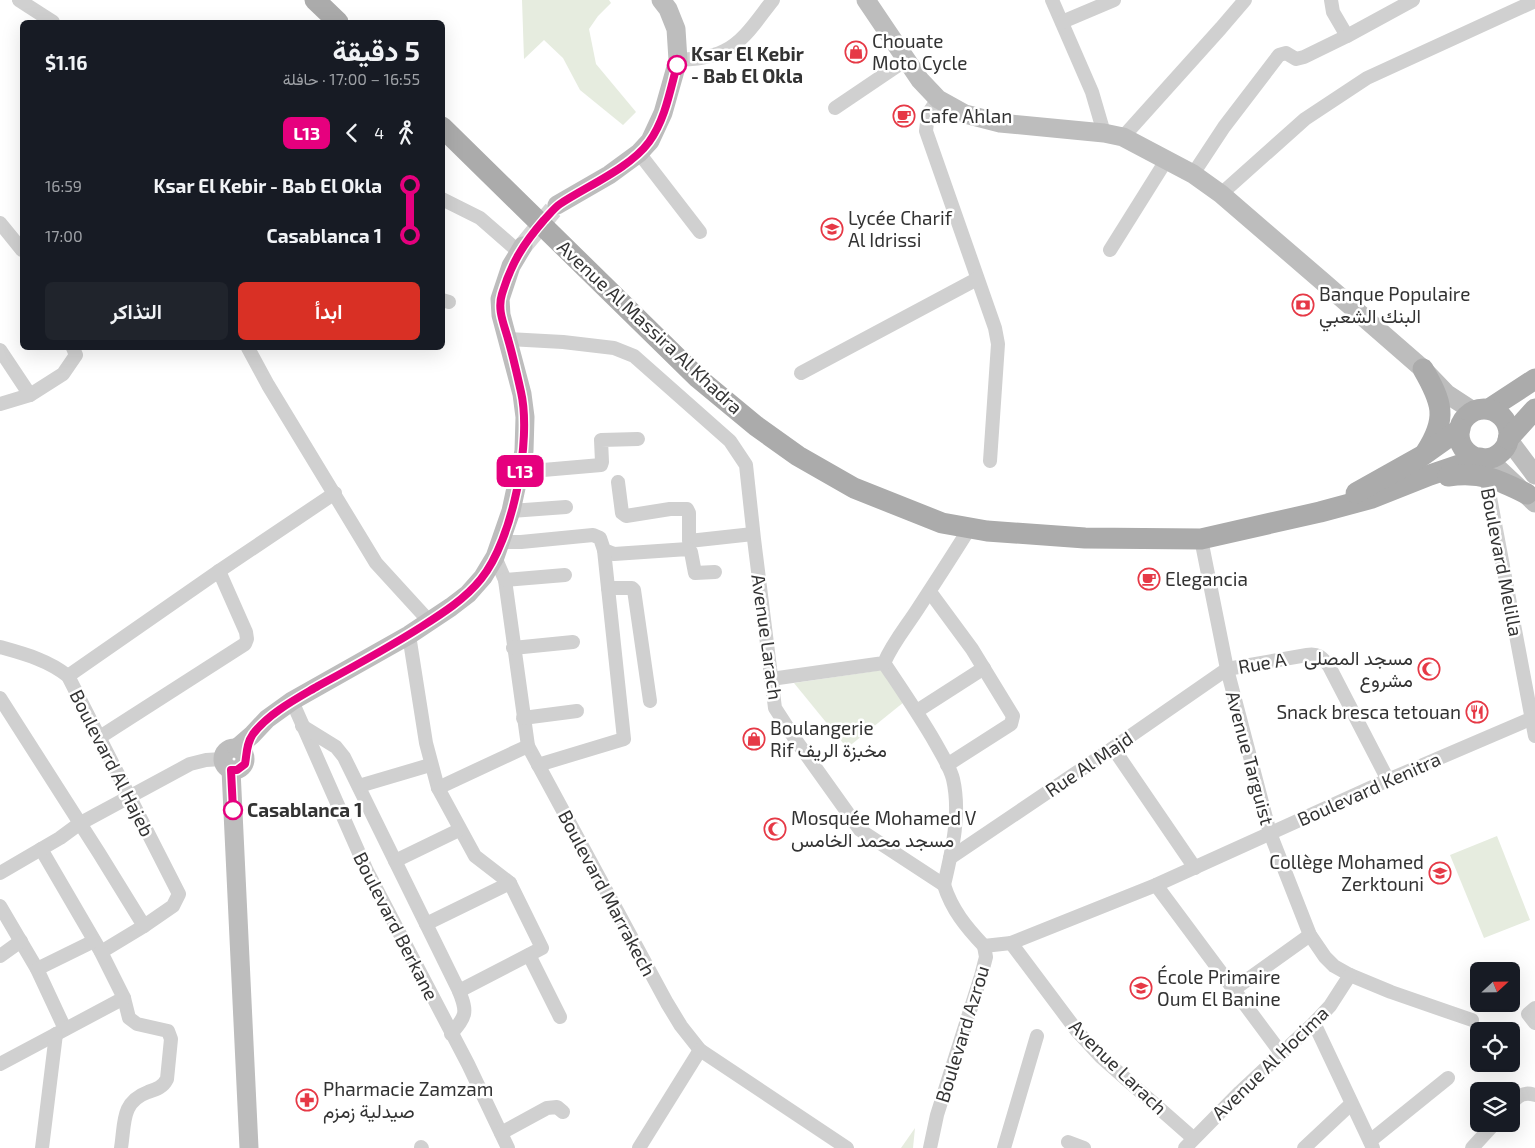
<!DOCTYPE html>
<html lang="ar">
<head>
<meta charset="utf-8">
<style>
	:root { --surface:#171b24; --page:#20242c; --text:#f1f3f6; --muted:#9ea1a6; --accent:#d93025 }
	body { margin:0; font-family:"Exo 2",Vazirmatn,sans-serif; background:var(--page); color:var(--text); direction:rtl; height:100vh; display:flex; flex-direction:column; font-size:19px; white-space:nowrap }
	* { box-sizing:border-box; margin:0 }
	p { font-size:16px; color:var(--muted) }
	.icon { flex:none; width:28px; height:28px; fill:none; stroke:currentColor; stroke-width:2; stroke-linecap:round; stroke-linejoin:round }
	.map { position:relative; flex:1; overflow:hidden; direction:ltr }
	.details { position:absolute; left:20px; top:20px; width:425px; height:330px; display:flex; flex-direction:column; background:var(--surface); border-radius:8px; box-shadow:0 5px 20px #0002; direction:rtl }
	.details>* { flex:none }
	.badge { padding:0 10px; border-radius:8px; font-size:18px; line-height:32px }
	.needle { width:32px; rotate:68deg }
	.tools { position:absolute; left:1470px; top:962px; display:grid; gap:10px }
	.tools a { display:grid; place-items:center; width:50px; height:50px; border-radius:8px; background:var(--surface); box-shadow:0 5px 20px #0002; font-size:25px }
	.map>.badge { position:absolute; translate:-50% -50%; box-shadow:0 0 0 2px #fff }
	.legs { display:flex; align-items:center; gap:8px; height:55px; padding:0 25px; font-size:16px }
	.legs p { margin-inline-start:auto }
	.overview { display:flex; align-items:center; justify-content:space-between; height:85px; padding:0 25px }
	h1 { font-size:28px; font-weight:700; line-height:38px }
	.cta { display:flex; gap:10px; margin-top:auto; padding:10px 25px }
	.cta a { flex:1; height:58px; border-radius:8px; background:var(--accent); color:#fff; font-size:20px; font-weight:700; line-height:58px; text-align:center }
	.cta a+a { background:var(--page); color:var(--text) }
	ul { padding:0 25px; list-style:none }
	li { display:flex; align-items:center; gap:18px; height:50px; font-size:19px }
	li i { display:grid; place-items:center; width:8px; height:100%; margin:0 6px; background:currentColor }
	li i::after { content:''; width:12px; height:12px; margin:-6px; border:4px solid; border-radius:50%; background:var(--surface) }
	li p { margin-inline-start:auto }
	li:first-child i { background:linear-gradient(#0000 50%,currentColor 0) }
	li:last-child i { background:linear-gradient(currentColor 50%,#0000 0) }
	.map>svg:first-child { display:block }
</style>
</head>
<body>
<div class="map">
<svg width="1535" height="1148" viewBox="0 0 1535 1148">
	<rect width="100%" height="100%" fill="#fff"/>
	<g fill="#e6ecdf">
		<path d="M522 0H609L611 3 598 16 589 29 596 64 636 112 623 125 580 90 563 58 544 40 524 59Z"/>
		<path d="M883 670 904 702 847 748 794 683Z"/>
		<path d="M1497 836 1530 920 1484 938 1450 855Z"/>
		<path d="M915 1128 913 1148H901Z"/>
	</g>
	<g fill="none" stroke-linecap="round" stroke-linejoin="round">
		<path stroke="#d6d6d6" stroke-width="19" stroke-dasharray="19 9" stroke-linecap="butt" d="M523 246 557 205"/>
		<g stroke="#d0d0d0" stroke-width="14">
			<path d="M19 0 53 22"/>
			<path d="M1052 0 1092 92 1104 133"/>
			<path d="M1331 0 1333 12 1347 36"/>
			<path d="M1062 22 1114 0"/>
			<path d="M678 60C694 59 710 58 724 51 745 41 759 17 773 0"/>
			<path d="M938 99 928 114 926 131 995 328 998 344 990 461"/>
			<path d="M835 108 906 60"/>
			<path d="M1123 137 1221 28 1245 0"/>
			<path d="M639 153 700 232"/>
			<path d="M1193 174 1224 127 1279 55 1286 53 1296 59 1304 57 1347 36 1413 0"/>
			<path d="M1221 194 1305 119 1367 78 1535 1"/>
			<path d="M442 199 480 218 519 252"/>
			<path d="M0 223 22 250"/>
			<path d="M1110 250 1167 159"/>
			<path d="M442 300 449 302"/>
			<path d="M508 339 563 342 614 348 634 356 730 441 746 465 754 539 775 708 795 739 860 830 944 885C952 910 966 927 984 946"/>
			<path d="M248 348 268 385 376 563 429 621"/>
			<path d="M0 350 30 395"/>
			<path d="M801 373 977 279"/>
			<path d="M0 404 30 395 63 374 76 355 73 348"/>
			<path d="M520 472 601 465 602 462 601 440 638 439"/>
			<path d="M1486 476 1535 736"/>
			<path d="M618 482 622 513 626 516 670 509H687L689 513V541L753 534"/>
			<path d="M511 511 566 507"/>
			<path d="M1201 539 1227 669 1270 833 1310 935 1325 957 1334 966 1350 975 1391 992 1472 1020"/>
			<path d="M501 542H521L593 535 600 538 604 550 614 554 688 549 691 552 695 573 715 572"/>
			<path d="M495 557 505 580 528 746 667 1003 681 1026 700 1050 847 1148"/>
			<path d="M505 580 565 575"/>
			<path d="M608 588H632L634 590 650 701"/>
			<path d="M930 592 972 649 1013 716 1011 724 947 765"/>
			<path d="M409 635 426 743 438 788 475 856 510 883 542 948 459 991"/>
			<path d="M0 647C25 654 48 660 68 676L179 894 173 906 144 926 101 952"/>
			<path d="M513 648 573 642"/>
			<path d="M884 663C902 690 920 716 936 744 942 755 950 767 953 779 961 814 952 851 944 885"/>
			<path d="M68 676 219 571 335 493"/>
			<path d="M771 679 884 663C893 642 907 626 919 607 936 581 953 555 969 529"/>
			<path d="M0 698 99 853 144 926"/>
			<path d="M292 701 367 871 468 1064 508 1148"/>
			<path d="M917 711 984 668"/>
			<path d="M523 718 577 711"/>
			<path d="M302 726 336 747 344 757 459 991C468 1013 466 1016 451 1034"/>
			<path d="M100 737 245 644 247 639 246 632 219 571"/>
			<path d="M1113 748 1195 868"/>
			<path d="M538 765 624 739 604 550"/>
			<path d="M359 786 430 765"/>
			<path d="M438 788 528 746"/>
			<path d="M41 849 101 952 124 998 129 1018 137 1024 168 1031 171 1039 167 1079C163 1087 157 1089 148 1092 121 1102 125 1123 121 1148"/>
			<path d="M950 858 1113 748 1227 669 1307 655C1319 653 1322 658 1329 666L1388 780"/>
			<path d="M395 861 459 830"/>
			<path d="M0 873 60 838 79 824 190 764 206 760 222 759"/>
			<path d="M1156 885 1281 1053"/>
			<path d="M0 906 37 969 65 1029"/>
			<path d="M426 924 510 883"/>
			<path d="M1011 943 1077 1031 1101 1057 1193 1138"/>
			<path d="M529 955 560 1017"/>
			<path d="M0 956 21 941"/>
			<path d="M37 969 94 941"/>
			<path d="M1233 990 1310 935"/>
			<path d="M1535 1008 1528 1014 1535 1023"/>
			<path d="M1314 1023 1373 1148"/>
			<path d="M0 1064 124 998"/>
			<path d="M1511 1104C1518 1096 1524 1091 1535 1095"/>
			<path d="M501 1133 547 1108 557 1107 563 1112"/>
			<path d="M1370 1141 1448 1078"/>
			<path d="M1068 1142 1084 1148"/>
			<path d="M421 1147 422 1148"/>
			<path d="M42 1148 56 1034"/>
			<path d="M639 1148 700 1050"/>
			<path d="M930 1148 937 1115 981 976 986 957 984 946 1011 943 1156 885 1388 780 1535 717"/>
			<path d="M1004 1148 1037 1036"/>
			<path d="M1185 1148 1240 1092 1314 1023 1330 1006 1350 975"/>
			<path d="M1304 1148 1351 1104"/>
			<path d="M1472 1148 1494 1124"/>
		</g>
		<g stroke="#bdbdbd" stroke-width="19">
			<path d="M866 0 920 80 938 99 965 114 1000 123 1104 133 1123 137 1193 174 1221 194 1322 281 1423 369 1447 394 1473 411"/>
			<path d="M557 205 609 175 639 153 650 141 663 113 678 60 676 29 668 9 661 0"/>
			<path d="M1508 439 1535 475"/>
			<path d="M1487 458 1535 503"/>
			<circle cx="234" cy="759" r="11"/>
			<path d="M237 748 252 735 267 719 292 701 409 635 451 607 468 594 483 577 495 557 511 511 524 451 525 417 522 394 501 315 500 299 511 266 523 246"/>
			<path d="M231 770 249 1148"/>
		</g>
		<g stroke="#ababab" stroke-width="21">
			<path d="M315 0 338 22"/>
			<path d="M442 127 698 378 756 426 798 456 854 488 942 523 987 531 1085 538 1201 539 1320 512 1372 498 1430 475 1480 458"/>
			<path d="M1423 369C1442 402 1448 418 1426 452"/>
			<path d="M1489 409 1535 379"/>
			<circle cx="1484" cy="434" r="25"/>
			<path d="M1508 439 1535 409"/>
			<path d="M1448 476C1481 471 1499 480 1527 494"/>
			<path d="M1356 493 1422 456 1460 429"/>
		</g>
	</g>
	<g fill="none" stroke-linecap="round" stroke-linejoin="round">
		<g stroke="#fff" stroke-width="11">
			<path id="line-1" d="M233 810 231 770H237L245 764C247 754 246 744 253 734 269 713 296 699 318 686 353 667 388 648 421 627 443 613 465 599 481 579 513 540 532 440 521 392 517 374 513 356 508 339 504 324 497 310 502 294 511 264 523 244 544 220 549 215 554 208 560 204 587 186 630 168 649 142 665 120 670 91 677 65"/>
		</g>
		<use href="#line-1" stroke="#e6007e" stroke-width="8"/>
	</g>
	<defs>
		<g id="shop-ring" transform="scale(1.125)"><circle r="9.5" fill="#fff" stroke="#e63946" stroke-width="1.5"/><path d="M-5-2.5h2.3a2.7 3.5 0 0 1 5.4 0H5L5.5 6h-11ZM-1.5-2.5h3a1.5 2.3 0 0 0-3 0Z" fill="#e63946"/></g>
		<g id="cafe-ring" transform="scale(1.125)"><circle r="9.5" fill="#fff" stroke="#e63946" stroke-width="1.5"/><path d="M-5.5-4.5H6V0H3Q3 3.5 0 3.5H-2.5Q-5.5 3.5-5.5 0ZM3-3.2v2h1.7v-2ZM-6 4.5H4V6H-6Z" fill="#e63946"/></g>
		<g id="school-ring" transform="scale(1.125)"><circle r="9.5" fill="#fff" stroke="#e63946" stroke-width="1.5"/><path d="M0-5L7-2L0 1L-7-2ZM-4 1L0 2.5L4 1V4Q0 6-4 4Z" fill="#e63946"/></g>
		<g id="bank-ring" transform="scale(1.125)"><circle r="9.5" fill="#fff" stroke="#e63946" stroke-width="1.5"/><path d="M-6-4H6V4H-6ZM0-2.3a2.3 2.3 0 1 0 0 4.6a2.3 2.3 0 1 0 0-4.6Z" fill="#e63946"/></g>
		<g id="mosque-ring" transform="scale(1.125)"><circle r="9.5" fill="#fff" stroke="#e63946" stroke-width="1.5"/><path d="M3.5-4.9A6 6 0 1 0 3.5 4.9A5 5 0 1 1 3.5-4.9Z" fill="#e63946"/></g>
		<g id="restaurant-ring" transform="scale(1.125)"><circle r="9.5" fill="#fff" stroke="#e63946" stroke-width="1.5"/><path d="M-5-6h1v4h1v-4h1v4h1v-4h1v5L-1.5 .5V6h-2V.5L-5-1ZM5-6V6H3V1.5H1.5Q1.5-4 5-6Z" fill="#e63946"/></g>
		<g id="pharmacy-ring" transform="scale(1.125)"><circle r="9.5" fill="#fff" stroke="#e63946" stroke-width="1.5"/><path d="M-2-6h4v4h4v4h-4v4h-4v-4h-4v-4h4Z" fill="#e63946"/></g>
	</defs>
	<g fill-rule="evenodd">
		<use href="#shop-ring" x="856" y="52"/>
		<use href="#cafe-ring" x="904" y="116"/>
		<use href="#school-ring" x="832" y="229"/>
		<use href="#bank-ring" x="1303" y="305"/>
		<use href="#cafe-ring" x="1149" y="579"/>
		<use href="#mosque-ring" x="1429" y="669"/>
		<use href="#restaurant-ring" x="1477" y="712"/>
		<use href="#shop-ring" x="754" y="739"/>
		<use href="#mosque-ring" x="775" y="829"/>
		<use href="#school-ring" x="1440" y="873"/>
		<use href="#school-ring" x="1141" y="988"/>
		<use href="#pharmacy-ring" x="307" y="1100"/>
	</g>
	<g fill="#fff" stroke="#e6007e" stroke-width="2.5">
		<circle cx="677" cy="65" r="9"/>
		<circle cx="233" cy="810" r="9"/>
	</g>
	<g text-anchor="middle" stroke-width="5" stroke-linejoin="round" paint-order="stroke">
		<g font-size="19" fill="#333" stroke="#fff" text-anchor="start">
			<text x="872" y="48">Chouate<tspan x="872" dy="22">Moto Cycle</tspan></text>
			<text x="920" y="123">Cafe Ahlan</text>
			<text x="848" y="225">Lycée Charif<tspan x="848" dy="22">Al Idrissi</tspan></text>
			<text x="1319" y="301">Banque Populaire<tspan x="1319" dy="22">البنك الشعبي</tspan></text>
			<text x="1165" y="586">Elegancia</text>
			<text x="1413" y="665" text-anchor="end">مسجد المصلى<tspan x="1413" dy="22">مشروع</tspan></text>
			<text x="1461" y="719" text-anchor="end">Snack bresca tetouan</text>
			<text x="770" y="735">Boulangerie<tspan x="770" dy="22">Rif مخبزة الريف</tspan></text>
			<text x="791" y="825">Mosquée Mohamed V<tspan x="791" dy="22">مسجد محمد الخامس</tspan></text>
			<text x="1424" y="869" text-anchor="end">Collège Mohamed<tspan x="1424" dy="22">Zerktouni</tspan></text>
			<text x="1157" y="984">École Primaire<tspan x="1157" dy="22">Oum El Banine</tspan></text>
			<text x="323" y="1096">Pharmacie Zamzam<tspan x="323" dy="22">صيدلية زمزم</tspan></text>
		</g>
		<g font-size="19" font-weight="bold" fill="#333" stroke="#fff" text-anchor="start">
			<text x="691" y="61">Ksar El Kebir<tspan x="691" dy="22">- Bab El Okla</tspan></text>
			<text x="247" y="817">Casablanca 1</text>
		</g>
		<g font-size="19" fill="#333" stroke="#fff">
			<text transform="translate(650 327) rotate(43)" y="7">Avenue Al Massira Al Khadra</text>
			<text transform="translate(1502 562) rotate(79)" y="7">Boulevard Melilla</text>
			<text transform="translate(767 637) rotate(82)" y="7">Avenue Larach</text>
			<text transform="translate(1262 663) rotate(-10)" y="7">Rue A</text>
			<text transform="translate(1250 758) rotate(75)" y="7">Avenue Targuist</text>
			<text transform="translate(112 763) rotate(63)" y="7">Boulevard Al Hajeb</text>
			<text transform="translate(1089 764) rotate(-34)" y="7">Rue Al Majd</text>
			<text transform="translate(1369 789) rotate(-24)" y="7">Boulevard Kenitra</text>
			<text transform="translate(607 893) rotate(62)" y="7">Boulevard Marrakech</text>
			<text transform="translate(396 926) rotate(63)" y="7">Boulevard Berkane</text>
			<text transform="translate(962 1034) rotate(-73)" y="7">Boulevard Azrou</text>
			<text transform="translate(1270 1063) rotate(-44)" y="7">Avenue Al Hocima</text>
			<text transform="translate(1118 1067) rotate(44)" y="7">Avenue Larach</text>
		</g>
	</g>
</svg>
<div class="tools">
<a><svg class="needle" viewBox="-14 -14 28 28"><path d="M0-13l5 13h-10z" fill="#e53935"/><path d="M0 13l5-13h-10z" fill="#9ea1a6"/></svg></a>
<a><svg class="icon" aria-label="locate" viewBox="0 0 24 24"><circle cx="12" cy="12" r="6"/><path d="M12 2v4M12 18v4M2 12h4M18 12h4"/></svg></a>
<a><svg class="icon" aria-label="layers" viewBox="0 0 24 24"><path d="M12 4l9 5-9 5-9-5zM3 14l9 5 9-5"/></svg></a>
</div>
<b class="badge" style="left:520px;top:471px;background:#e6007e;color:#fff">L13</b>
<section class="details">
<div class="overview"><div><h1>5 دقيقة</h1><p>16:55 – 17:00 · حافلة</p></div><b>$1.16</b></div>
<div class="legs"><svg class="icon" aria-label="walk" viewBox="0 0 24 24"><circle cx="13" cy="4" r="2"/><path d="M13 8l-2 6 4 7M11 14l-3 7M7 12l3-4h3l4 4"/></svg>4<svg class="icon" aria-label="back" viewBox="0 0 24 24"><path d="M15 5l-7 7 7 7"/></svg><b class="badge" style="background:#e6007e;color:#fff">L13</b></div>
<ul>
<li><i style="color:#e6007e"></i><b>Ksar El Kebir - Bab El Okla</b><p>16:59</p></li>
<li><i style="color:#e6007e"></i><b>Casablanca 1</b><p>17:00</p></li>
</ul>
<div class="cta"><a>ابدأ</a><a>التذاكر</a></div>
</section>
</div>
</body>
</html>
